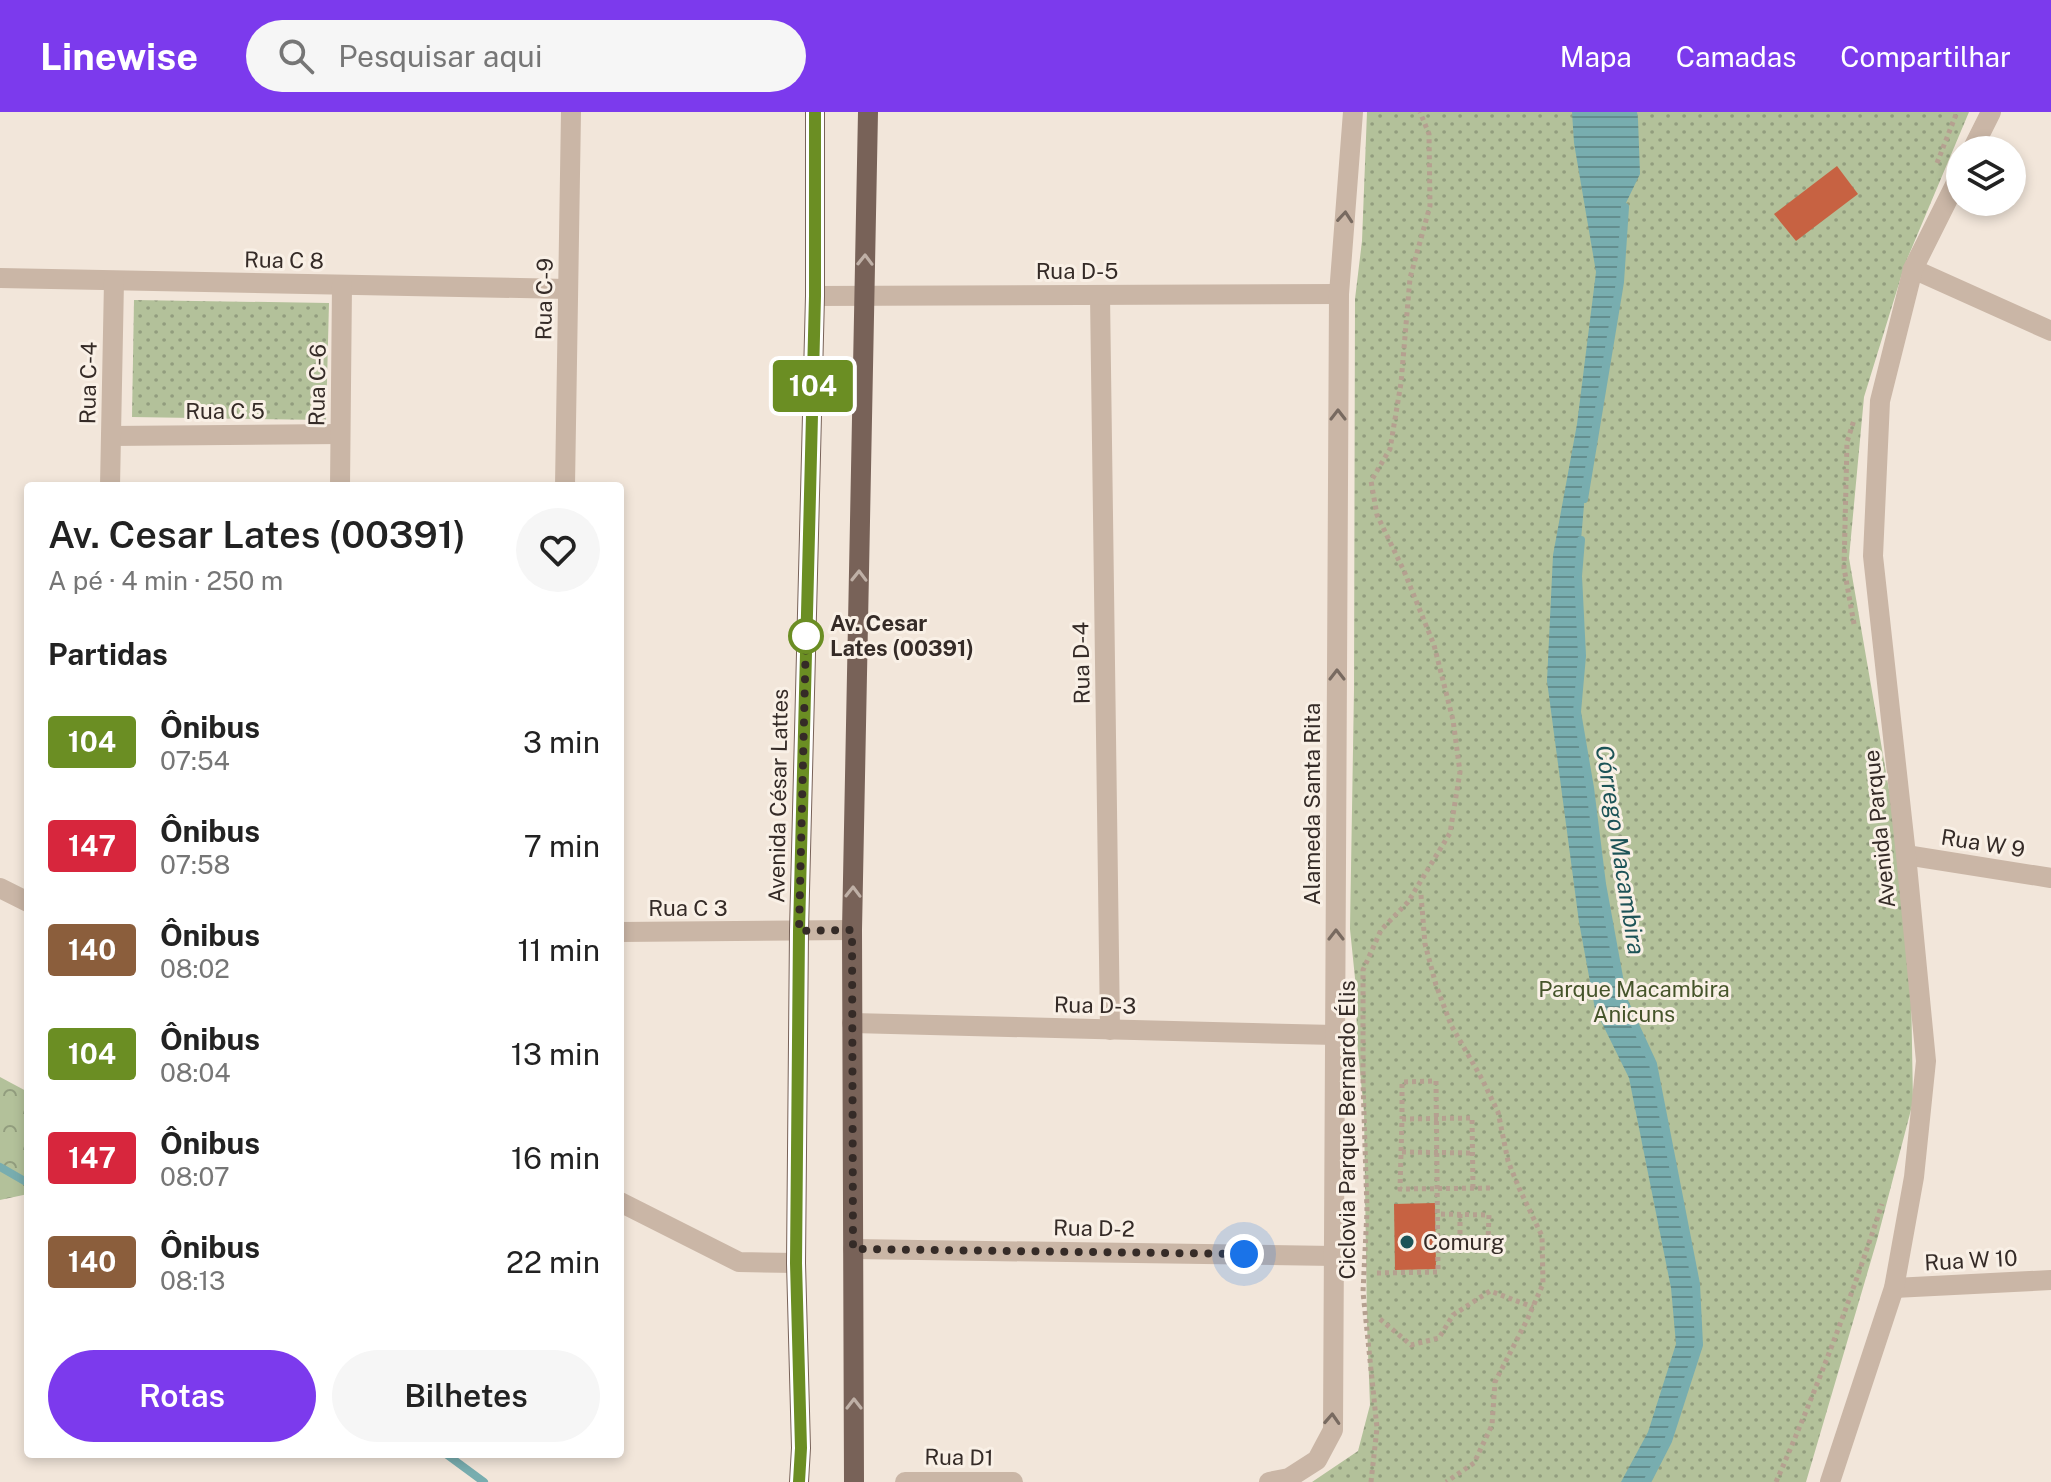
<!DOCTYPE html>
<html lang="pt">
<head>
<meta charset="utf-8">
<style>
	:root { --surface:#fff; --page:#f6f6f6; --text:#222; --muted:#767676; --accent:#7c3aed }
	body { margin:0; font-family:"Public Sans",sans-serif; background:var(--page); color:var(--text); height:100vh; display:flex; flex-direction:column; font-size:30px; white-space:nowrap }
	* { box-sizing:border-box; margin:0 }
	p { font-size:26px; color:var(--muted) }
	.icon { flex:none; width:44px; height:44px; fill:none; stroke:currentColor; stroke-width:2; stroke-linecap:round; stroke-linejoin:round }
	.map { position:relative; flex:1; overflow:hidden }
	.details { position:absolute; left:24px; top:370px; width:600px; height:976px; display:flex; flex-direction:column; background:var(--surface); border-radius:8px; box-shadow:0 4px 12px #0003 }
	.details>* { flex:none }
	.badge { padding:0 16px; border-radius:6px; font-size:28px; line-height:52px }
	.fabs { position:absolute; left:1946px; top:24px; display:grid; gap:16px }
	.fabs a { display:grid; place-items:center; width:80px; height:80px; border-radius:50%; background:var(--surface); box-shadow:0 4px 12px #0003; font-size:40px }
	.you { position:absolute; width:40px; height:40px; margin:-20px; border:6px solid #fff; border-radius:50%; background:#1a73e8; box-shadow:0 0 0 12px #1a73e833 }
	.map>.badge { position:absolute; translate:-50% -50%; box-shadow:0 0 0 4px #fff }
	h2 { padding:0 24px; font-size:30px; line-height:72px }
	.round { display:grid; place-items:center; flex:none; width:84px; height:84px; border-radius:42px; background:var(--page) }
	.overview { display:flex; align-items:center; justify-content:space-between; height:136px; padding:0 24px }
	h1 { font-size:38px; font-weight:600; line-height:60px }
	.primary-button { display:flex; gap:16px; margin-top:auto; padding:16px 24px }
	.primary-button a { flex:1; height:92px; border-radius:48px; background:var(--accent); color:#fff; font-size:32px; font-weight:600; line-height:92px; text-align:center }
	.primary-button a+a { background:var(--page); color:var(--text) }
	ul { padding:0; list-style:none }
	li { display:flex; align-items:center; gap:24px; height:104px; padding:0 24px }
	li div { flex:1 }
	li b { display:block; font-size:30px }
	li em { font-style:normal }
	li .badge { min-width:88px; font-weight:700; text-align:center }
	header { display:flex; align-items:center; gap:48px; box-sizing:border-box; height:112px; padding:0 40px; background:var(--accent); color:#fff }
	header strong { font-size:38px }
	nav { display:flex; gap:44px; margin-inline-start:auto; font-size:28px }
	.search { width:560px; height:72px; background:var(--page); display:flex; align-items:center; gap:20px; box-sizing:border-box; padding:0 28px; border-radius:44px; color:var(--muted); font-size:30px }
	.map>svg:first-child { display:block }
</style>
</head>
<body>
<header>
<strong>Linewise</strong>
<div class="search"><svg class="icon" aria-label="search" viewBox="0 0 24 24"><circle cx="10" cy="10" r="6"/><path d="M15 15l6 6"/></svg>Pesquisar aqui</div>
<nav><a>Mapa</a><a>Camadas</a><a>Compartilhar</a></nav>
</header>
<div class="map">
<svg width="2051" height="1370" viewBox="0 0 2051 1370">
	<defs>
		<pattern id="green-dots" width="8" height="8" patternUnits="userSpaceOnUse" patternTransform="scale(2)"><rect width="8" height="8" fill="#b3c19a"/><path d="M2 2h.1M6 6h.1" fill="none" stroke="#929d7e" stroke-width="1.8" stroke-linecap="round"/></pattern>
		<pattern id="forest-crowns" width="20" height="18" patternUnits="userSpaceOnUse" patternTransform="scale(2)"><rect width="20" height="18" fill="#b3c19a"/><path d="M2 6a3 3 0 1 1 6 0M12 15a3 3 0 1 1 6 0" fill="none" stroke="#929d7e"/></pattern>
		<pattern id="water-rules" width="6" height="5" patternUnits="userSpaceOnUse" patternTransform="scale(2)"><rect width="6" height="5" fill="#78adaf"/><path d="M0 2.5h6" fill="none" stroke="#638d8e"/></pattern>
	</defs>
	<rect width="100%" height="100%" fill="#f2e6da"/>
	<g fill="url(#green-dots)">
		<path d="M1367 0H1969L1905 152 1864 285 1849 446 1902 753 1911 875 1913 990 1877 1128 1806 1370H1312L1358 1339 1370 1293 1367 1212 1364 1000 1357 928 1356 876 1350 817 1354 578 1355 187 1362 129Z"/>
		<path d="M134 188 329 191 326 308 132 305Z"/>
	</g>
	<path fill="url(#forest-crowns)" d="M0 965 28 980V1082L0 1088Z"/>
	<path fill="url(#water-rules)" d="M1572 0H1637L1638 7 1640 62 1624 95 1620 170 1585 381 1578 464 1582 544 1577 600 1590 676 1602 772 1623 887 1653 952 1696 1172 1699 1233 1668 1329 1647 1370H1621L1648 1320 1676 1232 1671 1176 1629 966 1595 897 1579 810 1547 569 1553 443 1577 312 1596 160 1574 31Z"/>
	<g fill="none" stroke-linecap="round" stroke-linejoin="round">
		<g stroke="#78adaf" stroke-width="8">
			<path d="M1584 387 1620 170 1625 95"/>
			<path d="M1581 428 1578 464 1582 544 1577 600 1590 676 1602 772 1623 887 1653 952 1696 1172 1699 1233 1668 1329 1647 1370"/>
			<path d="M0 1055 28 1071"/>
			<path d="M446 1342 484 1370"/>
		</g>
	</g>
	<g fill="#c76242">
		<path d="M1837 54 1858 82 1796 129 1774 102Z"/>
		<path d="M1435 1091 1436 1157 1395 1158 1394 1092Z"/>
	</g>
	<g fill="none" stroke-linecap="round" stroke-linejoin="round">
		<g stroke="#b5a090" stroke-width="5" stroke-dasharray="4 4" stroke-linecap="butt">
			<path d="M1937 51 1957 0"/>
			<path d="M1854 512 1844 456 1847 330 1854 308"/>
			<path d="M1421 783 1425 832 1436 873 1451 913 1482 967 1498 1000 1508 1049 1519 1076 1542 1124 1543 1172 1527 1208 1495 1270 1492 1313 1474 1351 1446 1370"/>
			<path d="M1402 1040 1473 1041"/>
			<path d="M1473 1076 1472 1006 1402 1007 1400 1077 1494 1076"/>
			<path d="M1460 1102V1129"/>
			<path d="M1438 1130 1488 1129 1489 1103 1438 1102"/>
			<path d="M1377 1161 1438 1160 1436 969 1402 970V1007"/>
			<path d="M1380 1207 1411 1233 1439 1226 1453 1203 1490 1179 1533 1195"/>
			<path d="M1371 1370 1377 1316 1363 1180 1367 1099 1363 970V858L1381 818 1408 790 1450 721 1460 660 1453 608 1434 533 1404 459 1377 403 1371 369 1390 337 1401 271 1410 166 1430 94 1429 22 1420 0"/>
			<path d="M1776 1370C1816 1279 1851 1187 1882 1092"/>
		</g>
		<g stroke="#cab6a6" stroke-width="20">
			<path d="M1972 38 1991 0"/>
			<path d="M1913 157 2051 219"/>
			<path d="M0 166 568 177"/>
			<path d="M1100 183 1110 918"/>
			<path d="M815 184 1339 182"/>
			<path d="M111 324 340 322"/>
			<path d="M110 374 114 169"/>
			<path d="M340 374 342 173"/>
			<path d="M565 374 571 0"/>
			<path d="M1906 743 2051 766"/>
			<path d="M0 776 28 790"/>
			<path d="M620 820 852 818"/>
			<path d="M852 911 1335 923"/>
			<path d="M620 1090 739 1150 796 1151"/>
			<path d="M853 1137 1334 1144"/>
			<path d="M1894 1176 2051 1168"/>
			<path d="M905 1370H1013"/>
			<path d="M1269 1370 1289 1366 1317 1348 1333 1318 1339 182 1353 0"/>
			<path d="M1830 1370 1894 1176 1914 1065 1926 949 1906 743 1873 444 1880 289 1913 157 1960 63"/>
		</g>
		<g stroke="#786258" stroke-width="20">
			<path d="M799 1370 801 1336 796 1151 799 819 815 184V0"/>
			<path d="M854 1370 852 818 868 0"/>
		</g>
	</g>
	<defs><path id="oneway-chevron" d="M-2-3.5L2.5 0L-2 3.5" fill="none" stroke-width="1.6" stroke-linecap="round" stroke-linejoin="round" transform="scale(2)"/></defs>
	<g stroke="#786a60">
		<use href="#oneway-chevron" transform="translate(1345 105) rotate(-85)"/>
		<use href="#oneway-chevron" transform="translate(1338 303) rotate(-90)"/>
		<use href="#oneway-chevron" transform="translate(1337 563) rotate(-90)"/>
		<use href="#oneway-chevron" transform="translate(1336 823) rotate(-90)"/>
		<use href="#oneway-chevron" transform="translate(1332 1307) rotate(-87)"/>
	</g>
	<g stroke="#bfb0a6">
		<use href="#oneway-chevron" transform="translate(865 148) rotate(-89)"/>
		<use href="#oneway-chevron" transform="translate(859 464) rotate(-89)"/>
		<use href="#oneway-chevron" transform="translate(853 780) rotate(-89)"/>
		<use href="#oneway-chevron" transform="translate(854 1292) rotate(-90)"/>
	</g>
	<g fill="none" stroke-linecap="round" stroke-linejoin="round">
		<g stroke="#fff" stroke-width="18">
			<path id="line" d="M799 1370 801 1336 796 1151 799 819 815 184V0"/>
		</g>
		<use href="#line" stroke="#6b8e23" stroke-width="12"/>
		<path stroke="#352b27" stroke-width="8" stroke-dasharray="0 14.4" d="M806 524 799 819 852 818 853 1137 1244 1142"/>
	</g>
	<circle fill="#fff" stroke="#6b8e23" stroke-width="4" cx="806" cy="524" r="16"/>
	<circle fill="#1c5357" stroke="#f9f0e6" stroke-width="3" cx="1407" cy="1130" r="8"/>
	<g text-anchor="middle" stroke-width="6" stroke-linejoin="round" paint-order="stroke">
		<g font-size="22" fill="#352b27" stroke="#f9f0e6">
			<text transform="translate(284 148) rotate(1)" y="8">Rua C 8</text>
			<text x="1077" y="167">Rua D-5</text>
			<text transform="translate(544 187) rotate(-89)" y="8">Rua C-9</text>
			<text transform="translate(88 271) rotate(-89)" y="8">Rua C-4</text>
			<text transform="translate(317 273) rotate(-89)" y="8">Rua C-6</text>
			<text x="225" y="307">Rua C 5</text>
			<text transform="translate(1081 551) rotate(-91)" y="8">Rua D-4</text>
			<text transform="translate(778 684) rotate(-89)" y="8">Avenida César Lattes</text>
			<text transform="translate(1312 692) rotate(-90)" y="8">Alameda Santa Rita</text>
			<text transform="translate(1879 717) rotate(-96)" y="8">Avenida Parque</text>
			<text transform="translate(1983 731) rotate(9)" y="8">Rua W 9</text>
			<text x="688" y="804">Rua C 3</text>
			<text transform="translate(1095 893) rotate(1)" y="8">Rua D-3</text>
			<text transform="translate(1347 1018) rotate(-90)" y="8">Ciclovia Parque Bernardo Élis</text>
			<text transform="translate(1094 1116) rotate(1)" y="8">Rua D-2</text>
			<text transform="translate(1971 1148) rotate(-3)" y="8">Rua W 10</text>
			<text transform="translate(959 1345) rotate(1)" y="8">Rua D1</text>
		</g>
		<g font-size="22" font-weight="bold" fill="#352b27" stroke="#f9f0e6" text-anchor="start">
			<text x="830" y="519">Av. Cesar<tspan x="830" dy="25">Lates (00391)</tspan></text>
		</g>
		<g font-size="22" fill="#45542a" stroke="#f9f0e6">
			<text x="1634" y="885">Parque Macambira<tspan x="1634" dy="25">Anicuns</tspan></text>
		</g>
		<g font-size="22" fill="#352b27" stroke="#f9f0e6" text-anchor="start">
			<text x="1423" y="1138">Comurg</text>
		</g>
		<g font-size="24" font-style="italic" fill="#1c5357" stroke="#f9f0e6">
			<text transform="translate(1620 738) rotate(81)" y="8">Córrego Macambira</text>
		</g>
	</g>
</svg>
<div class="fabs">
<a><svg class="icon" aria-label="layers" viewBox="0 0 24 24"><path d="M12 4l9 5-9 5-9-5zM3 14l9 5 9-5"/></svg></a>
</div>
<div class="you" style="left:1244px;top:1142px"></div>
<b class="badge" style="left:813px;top:274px;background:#6b8e23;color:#fff">104</b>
<section class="details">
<div class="overview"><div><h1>Av. Cesar Lates (00391)</h1><p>A pé · 4 min · 250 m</p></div><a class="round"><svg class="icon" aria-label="heart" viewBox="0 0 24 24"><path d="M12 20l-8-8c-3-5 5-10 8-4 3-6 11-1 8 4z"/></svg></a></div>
<h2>Partidas</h2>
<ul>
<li><span class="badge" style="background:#6b8e23;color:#fff">104</span><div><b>Ônibus</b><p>07:54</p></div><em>3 min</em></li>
<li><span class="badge" style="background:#d7263d;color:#fff">147</span><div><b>Ônibus</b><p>07:58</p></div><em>7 min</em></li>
<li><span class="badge" style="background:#8b5e3c;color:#fff">140</span><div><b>Ônibus</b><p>08:02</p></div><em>11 min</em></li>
<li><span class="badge" style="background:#6b8e23;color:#fff">104</span><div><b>Ônibus</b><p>08:04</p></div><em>13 min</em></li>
<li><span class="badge" style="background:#d7263d;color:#fff">147</span><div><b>Ônibus</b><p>08:07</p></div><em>16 min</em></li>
<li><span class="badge" style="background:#8b5e3c;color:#fff">140</span><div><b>Ônibus</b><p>08:13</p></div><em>22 min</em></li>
</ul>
<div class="primary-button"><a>Rotas</a><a>Bilhetes</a></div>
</section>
</div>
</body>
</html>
